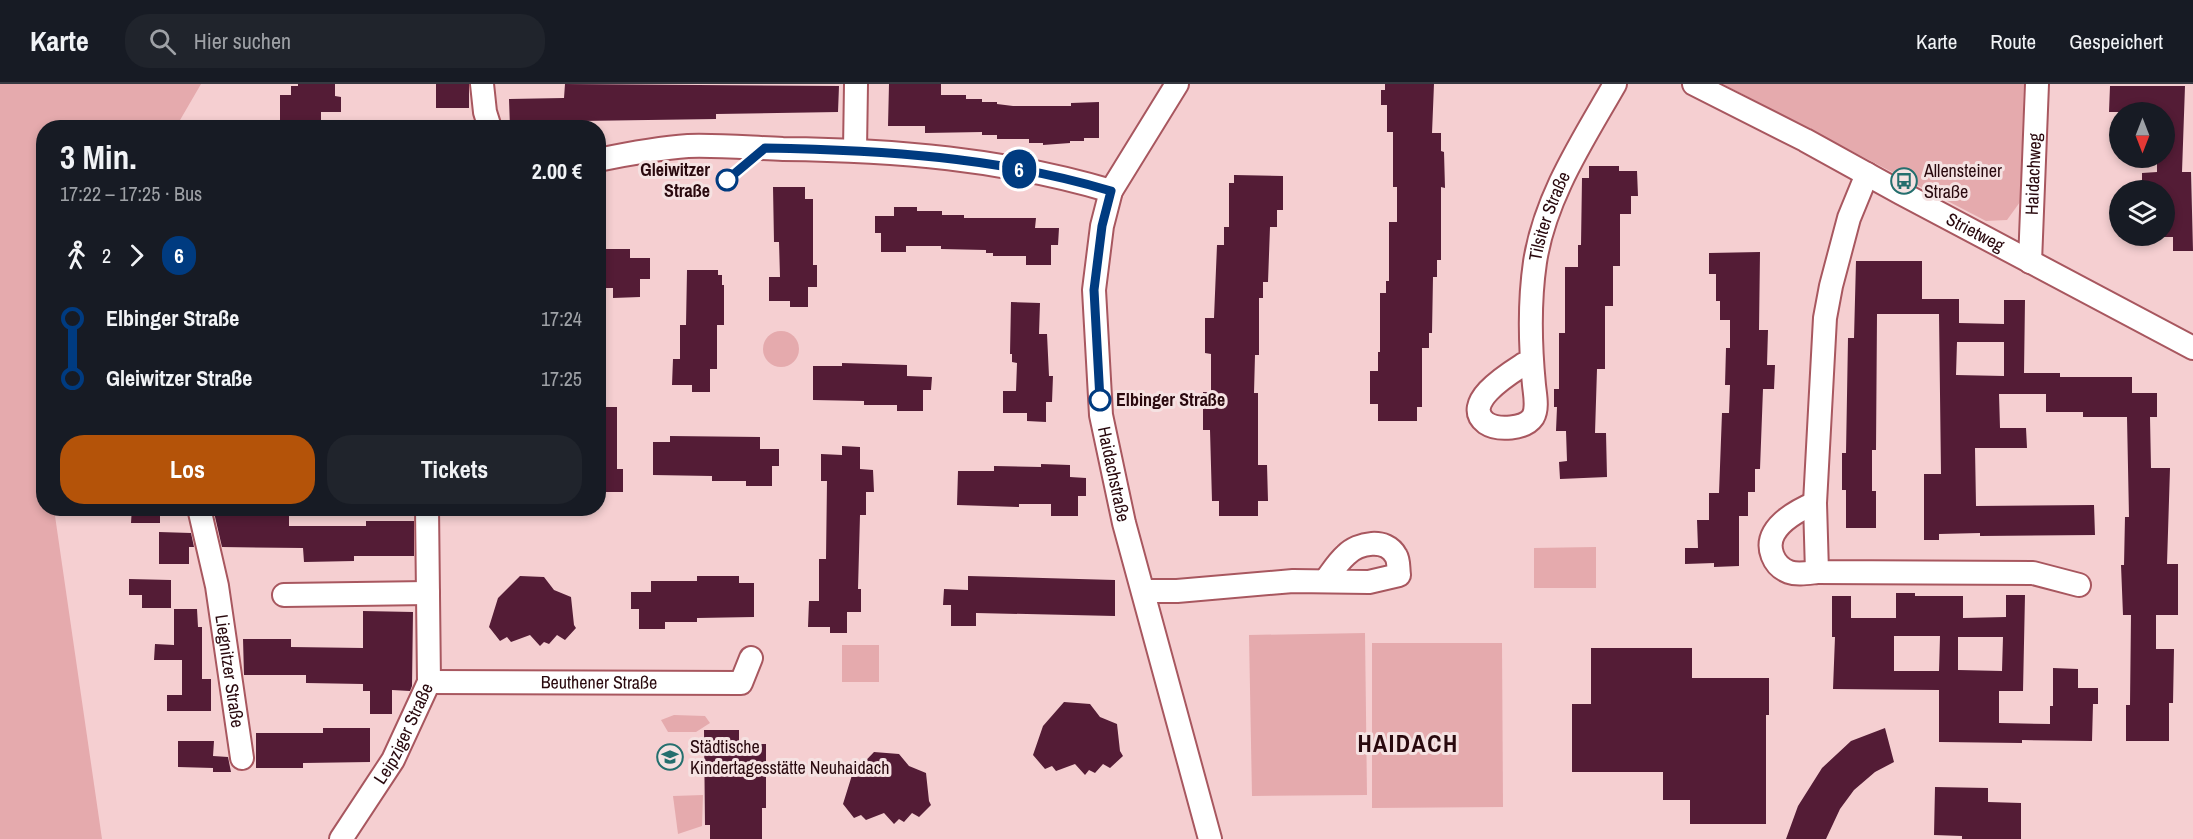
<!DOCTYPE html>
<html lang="de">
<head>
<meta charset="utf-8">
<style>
	:root { --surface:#171b24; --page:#20242c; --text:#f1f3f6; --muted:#9ea1a6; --line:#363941; --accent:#b45309 }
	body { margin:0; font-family:"Archivo Narrow",sans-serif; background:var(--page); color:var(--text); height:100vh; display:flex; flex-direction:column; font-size:22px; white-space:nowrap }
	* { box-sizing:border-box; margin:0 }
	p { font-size:20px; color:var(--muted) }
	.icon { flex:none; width:33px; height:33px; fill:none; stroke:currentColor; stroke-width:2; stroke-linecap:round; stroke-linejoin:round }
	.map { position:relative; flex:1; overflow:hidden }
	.panel { position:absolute; left:36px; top:36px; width:570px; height:396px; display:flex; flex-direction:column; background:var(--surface); border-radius:24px; box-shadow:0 3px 9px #0003 }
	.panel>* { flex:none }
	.badge { padding:0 12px; border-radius:20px; font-size:21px; line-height:39px }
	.needle { width:39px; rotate:180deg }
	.tools { position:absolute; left:2109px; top:18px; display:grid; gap:12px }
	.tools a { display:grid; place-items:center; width:66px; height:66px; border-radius:50%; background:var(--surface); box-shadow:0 3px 9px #0003; font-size:30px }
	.map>.badge { position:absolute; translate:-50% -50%; box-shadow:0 0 0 3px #fff }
	.legs { display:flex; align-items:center; gap:9px; height:66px; padding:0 24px; font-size:20px }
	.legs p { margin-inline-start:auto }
	.summary { display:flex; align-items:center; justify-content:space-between; height:102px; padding:0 24px }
	h1 { font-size:33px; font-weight:700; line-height:45px }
	.button { display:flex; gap:12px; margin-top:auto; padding:12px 24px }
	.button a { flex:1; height:69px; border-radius:24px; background:var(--accent); color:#fff; font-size:24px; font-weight:700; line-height:69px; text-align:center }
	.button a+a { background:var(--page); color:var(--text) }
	ul { padding:0 24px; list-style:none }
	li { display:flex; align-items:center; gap:21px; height:60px; font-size:22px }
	li i { display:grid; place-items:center; width:9px; height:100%; margin:0 8px; background:currentColor }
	li i::after { content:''; width:15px; height:15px; margin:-8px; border:4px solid; border-radius:50%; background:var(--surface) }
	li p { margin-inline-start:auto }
	li:first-child i { background:linear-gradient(#0000 50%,currentColor 0) }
	li:last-child i { background:linear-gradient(currentColor 50%,#0000 0) }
	header { display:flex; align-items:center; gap:36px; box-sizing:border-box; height:84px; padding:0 30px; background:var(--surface); border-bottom:2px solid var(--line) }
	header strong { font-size:28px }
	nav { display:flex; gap:33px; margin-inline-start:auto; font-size:21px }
	.search { width:420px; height:54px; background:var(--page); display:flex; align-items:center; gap:15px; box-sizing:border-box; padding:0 21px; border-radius:24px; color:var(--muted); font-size:22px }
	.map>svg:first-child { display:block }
</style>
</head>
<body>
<header>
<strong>Karte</strong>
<div class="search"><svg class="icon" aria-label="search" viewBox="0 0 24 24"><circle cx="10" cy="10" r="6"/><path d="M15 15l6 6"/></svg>Hier suchen</div>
<nav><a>Karte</a><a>Route</a><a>Gespeichert</a></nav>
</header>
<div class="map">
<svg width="2193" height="755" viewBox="0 0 2193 755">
	<rect width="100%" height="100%" fill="#f5cfd1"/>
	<g fill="#e5aaad">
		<path d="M0 0H201L176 43 44 44V279C34 304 41 328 43 354 45 377 44 401 44 424L54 425 102 755H0Z"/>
		<path d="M1723 0H2024L2020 118 2007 136 1986 137Z"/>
		<circle cx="781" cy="265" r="18"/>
		<path d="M1596 463V504H1534V464Z"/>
		<path d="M1365 549 1367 711 1252 712 1249 551Z"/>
		<path d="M1372 559H1502L1503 723 1372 724Z"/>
		<rect x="842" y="561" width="37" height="37"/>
		<path d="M674 631 705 632 710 639 696 648H668L661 636Z"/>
		<path d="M703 711 702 742 678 750 673 712Z"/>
	</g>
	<g fill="#541c36" fill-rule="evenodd">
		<path d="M298 0H335V12L341 13V28H321V36H280V11H291V2H298Z"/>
		<rect x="436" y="0" width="33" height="24"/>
		<path d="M565 0 839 2 838 28 716 30V35L580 37V44H510L509 15 564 14Z"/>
		<path d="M889 0H941V11H966V15H982V18H997V20L1013 22H1071V19L1099 18V54H1084V57H1070V59L1043 61V59H1029V55H997V51H982V48L925 49V42H888Z"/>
		<path d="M1385 0H1434L1432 49H1441V67L1444 68 1445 104 1441 103V176H1437V193H1433L1432 249H1429V264H1422V323H1417V337H1378V320H1370V287H1378V268H1380V209H1386V197H1389V138H1397V103H1393V48H1387V21H1381V6H1385Z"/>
		<path d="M2110 2H2185L2182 88H2191L2193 167H2173V153H2164V106H2142V89L2157 88V74H2164V28H2109Z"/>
		<path d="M1589 82H1619V87H1637L1638 112H1631V130H1620V182H1613V222H1605V285H1597L1595 349H1606L1607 393 1560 395 1559 378 1567 377 1566 347H1556L1557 323H1554V305H1559V249H1565V183H1578V161H1581L1582 94H1589Z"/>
		<path d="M1234 91 1283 92V126H1277V143H1270L1268 198H1263V214H1259V271H1255L1254 309H1258V381H1267L1268 417H1258V432H1219V417H1212L1210 346H1203V308H1211V270L1205 269V234H1214L1217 161H1224V143H1229V99H1234Z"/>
		<path d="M773 103H805V115H813V181H817V203H808V223H790V217H769V193H780L779 158H774Z"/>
		<path d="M894 123H917V127H942V131H964V134H1036L1035 144H1059L1058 161H1051V181H1026V172H993V169H986V166L941 165V162H906V168H881V149H875V132H894Z"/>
		<path d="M598 165H630V174H650V195H640V213L613 214V204H598Z"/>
		<path d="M1760 168 1759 246H1768L1767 281H1775L1774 305H1763L1760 385H1755V408H1748V432H1739V482L1714 483V479L1685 480V464H1698L1697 436H1709V409H1719L1722 329H1729L1730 301H1725L1726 264H1730V236H1720V217H1716V190H1709V169Z"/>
		<path d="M1856 177H1922V215H1959V239L2004 240V216H2025L2024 289H2060V293H2132V309H2157V333H2150L2151 384H2170L2167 480H2178V531H2156V565H2174L2173 619H2169V657H2126V621H2130L2131 531H2123L2121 481H2124L2125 433H2129L2127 333H2083V328H2046V310H1999L2000 344H2026L2027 364H1975L1976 422 2094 421 2095 451 1980 452V449L1939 450V456H1924V390H1941L1939 230H1877L1876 366H1872V407H1876V444H1846V406H1842V369H1846L1848 254H1854ZM1957 258H2004V292L1956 291Z"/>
		<path d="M687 186H718V191H722V201H724V241H717V285H710V308H692V301H672L673 275H680V241H686Z"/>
		<path d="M1011 218 1040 219 1039 250H1047L1049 292H1053L1052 318H1046V338L1027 337V329H1003V307H1016L1017 279 1012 278V270H1010Z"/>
		<path d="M842 279 907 281V292L932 293 931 306H923V327H897V321H864V317L813 316V282H842Z"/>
		<path d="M598 323H617V385H623V408H598Z"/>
		<path d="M670 352 760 353V365H779V382H772V402H746V397H712V392L653 391V358H670Z"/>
		<path d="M842 362 860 363V385L873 386 874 408H866V431H860L858 505H861V528H847V549H830V543H808L809 517H819V475H826L827 397H821V370L842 371Z"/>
		<path d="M1041 380 1070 381V393L1086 394V412H1078V432H1051V420H1019V423L957 421 958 387H994V382L1041 383Z"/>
		<path d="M132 424H160V439H131Z"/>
		<path d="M213 424H289V442H366V437H414V472H354V477L304 478 303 464 222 463Z"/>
		<path d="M159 448 191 449 194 463H189V480H159Z"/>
		<path d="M520 492 544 493 554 506 571 513 574 541 576 544 565 556 557 551 549 560 544 558 540 562 530 551 511 558 507 553 500 557 489 543 498 514Z"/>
		<path d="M697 492H739V499H754V533L697 534V538H665V545H639V525H631V508H651V497H697Z"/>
		<path d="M968 492 1115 496V532L976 529V542H951V521H943L944 505 968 506Z"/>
		<path d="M129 495 171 496V524H142V511H129Z"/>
		<path d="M1896 509H1915V512H1963V534L2006 533V511H2025L2023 607H1999V639L2050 640V622H2053V584L2078 585V604H2098V620H2093L2092 657 2022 656V659L1939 658V606L1833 605 1835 553H1832V512H1851V534H1896ZM1894 552H1940L1939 587H1894ZM1958 553H2003L2002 587 1958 586Z"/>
		<path d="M174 525H197L198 543H202V595H211V627H167V611H182V576H154L155 560 174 561Z"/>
		<path d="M363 527 413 528 412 602 410 607 392 606V630H370V607H363V600L306 599V591H244L243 555H291V563L363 564Z"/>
		<path d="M1591 564H1692V594H1769V631H1766V740H1690V716H1663V688H1572V620H1591Z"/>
		<path d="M1064 618 1090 620 1100 633 1117 640 1120 667 1123 672 1110 684 1103 680 1095 689 1089 686 1085 691 1075 680 1056 687 1052 682 1045 685 1033 671 1043 642Z"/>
		<path d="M323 644H370V678L303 679V684H256V649H323Z"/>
		<path d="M1885 644 1894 678 1875 688 1854 706 1840 725 1826 755H1786L1798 722 1822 684 1851 657Z"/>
		<path d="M704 646H739V660H766V724H762V755H710V741H705Z"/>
		<path d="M178 657H214L213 672 228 673 231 688H213V684L178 683Z"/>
		<path d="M874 668 899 670 909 682 926 689 929 717 931 721 919 733 912 729 904 738 899 735 894 740 884 729 866 736 861 731 854 734 843 720 852 691Z"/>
		<path d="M1935 703 1988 704V718L2021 719V755H1962V752L1934 751Z"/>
	</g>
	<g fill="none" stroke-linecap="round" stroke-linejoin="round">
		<g stroke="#a8575f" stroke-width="26">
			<g id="minor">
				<path d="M482 0 485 28 490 44"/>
				<path id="s1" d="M1177 0 1111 107 1102 142 1094 206 1101 331 1124 439 1210 755"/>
				<path id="s2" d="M1694 0 1805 56 1901 109 2193 264"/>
				<path d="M855 66 856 0"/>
				<path d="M598 76C627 70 658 64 688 62 720 61 752 64 783 65 894 66 1004 75 1111 107"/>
				<path d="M1867 90 1849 134 1831 202 1825 234 1815 419 1817 488 2033 489 2079 501"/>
				<path id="s3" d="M2030 178 2037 0"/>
				<path id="s4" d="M1531 278 1524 280C1510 289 1460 319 1486 339 1498 347 1525 345 1533 333 1538 324 1535 311 1534 301 1530 260 1529 219 1535 178 1545 113 1583 56 1615 0"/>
				<path d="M1815 419C1801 425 1782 435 1774 449 1766 463 1773 482 1789 488 1797 491 1808 489 1817 488"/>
				<path id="s5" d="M199 424 217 502 242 674"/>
				<path d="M1143 507H1177L1293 497 1369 498 1399 491C1398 484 1399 477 1396 472 1386 453 1358 459 1346 471 1337 479 1332 488 1325 497"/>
				<path d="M284 511 428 509"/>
				<path id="s6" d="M429 598 741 599 751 574"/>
				<path id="s7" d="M341 755 393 676 429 598 427 424"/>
			</g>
		</g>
		<use href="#minor" stroke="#fff" stroke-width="22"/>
	</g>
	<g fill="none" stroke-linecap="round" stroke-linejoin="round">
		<g stroke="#fff" stroke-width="14">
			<path id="line-1" d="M727 96 765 64C882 66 998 73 1111 107L1102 142 1094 206 1100 316"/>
		</g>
		<use href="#line-1" stroke="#003b80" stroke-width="9"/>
	</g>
	<defs>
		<g id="bus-ring" transform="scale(1.35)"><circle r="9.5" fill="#f5e2e2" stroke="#246f6e" stroke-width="1.5"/><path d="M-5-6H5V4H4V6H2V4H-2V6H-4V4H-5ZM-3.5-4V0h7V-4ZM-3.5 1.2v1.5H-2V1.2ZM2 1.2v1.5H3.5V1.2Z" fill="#246f6e"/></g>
		<g id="school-ring" transform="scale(1.35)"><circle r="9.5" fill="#f5e2e2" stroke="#246f6e" stroke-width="1.5"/><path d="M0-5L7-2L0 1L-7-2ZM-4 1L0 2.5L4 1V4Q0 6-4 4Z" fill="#246f6e"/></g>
	</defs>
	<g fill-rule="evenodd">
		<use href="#bus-ring" x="1904" y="97"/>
		<use href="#school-ring" x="670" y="673"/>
	</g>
	<g fill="#fff" stroke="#003b80" stroke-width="3">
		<circle cx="727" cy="96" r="10"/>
		<circle cx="1100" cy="316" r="10"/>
	</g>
	<g text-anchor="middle" stroke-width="6" stroke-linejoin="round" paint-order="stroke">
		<g font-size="18" font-weight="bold" fill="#29090e" stroke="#f5e2e2" text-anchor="end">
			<text x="710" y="92">Gleiwitzer<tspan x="710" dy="21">Straße</tspan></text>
			<text x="1116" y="322" text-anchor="start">Elbinger Straße</text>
		</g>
		<g font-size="18" fill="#29090e" stroke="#f5e2e2" text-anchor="start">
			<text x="1924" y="93">Allensteiner<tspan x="1924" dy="21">Straße</tspan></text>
			<text x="690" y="669">Städtische<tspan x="690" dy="21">Kindertagesstätte Neuhaidach</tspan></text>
		</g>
		<g font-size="18" fill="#29090e" stroke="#f5e2e2">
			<text dy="6" stroke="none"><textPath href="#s3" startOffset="88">Haidachweg</textPath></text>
			<text dy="6" stroke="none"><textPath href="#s4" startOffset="344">Tilsiter Straße</textPath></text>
			<text dy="6" stroke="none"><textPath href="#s2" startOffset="318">Strietweg</textPath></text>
			<text dy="6" stroke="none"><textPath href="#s1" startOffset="412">Haidachstraße</textPath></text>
			<text dy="6" stroke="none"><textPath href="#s5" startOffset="166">Liegnitzer Straße</textPath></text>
			<text dy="6" stroke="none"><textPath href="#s6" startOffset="170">Beuthener Straße</textPath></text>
			<text dy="6" stroke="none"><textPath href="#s7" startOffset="123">Leipziger Straße</textPath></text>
		</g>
		<g font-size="24" font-weight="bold" letter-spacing="1.5" fill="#29090e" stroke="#f5e2e2">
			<text x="1408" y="668">HAIDACH</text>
		</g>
	</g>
</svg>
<div class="tools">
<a><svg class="needle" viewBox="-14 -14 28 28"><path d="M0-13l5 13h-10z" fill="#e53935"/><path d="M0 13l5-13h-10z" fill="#9ea1a6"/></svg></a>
<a><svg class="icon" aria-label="layers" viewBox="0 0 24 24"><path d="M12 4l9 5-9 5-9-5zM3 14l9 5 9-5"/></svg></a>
</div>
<b class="badge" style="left:1019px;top:85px;background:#003b80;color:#fff">6</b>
<section class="panel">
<div class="summary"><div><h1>3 Min.</h1><p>17:22 – 17:25 · Bus</p></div><b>2.00 €</b></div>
<div class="legs"><svg class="icon" aria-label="walk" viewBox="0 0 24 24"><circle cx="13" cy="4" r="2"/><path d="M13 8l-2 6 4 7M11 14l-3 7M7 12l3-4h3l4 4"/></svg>2<svg class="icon" aria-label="forward" viewBox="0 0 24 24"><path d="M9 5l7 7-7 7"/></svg><b class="badge" style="background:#003b80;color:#fff">6</b></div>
<ul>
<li><i style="color:#003b80"></i><b>Elbinger Straße</b><p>17:24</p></li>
<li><i style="color:#003b80"></i><b>Gleiwitzer Straße</b><p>17:25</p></li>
</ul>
<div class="button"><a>Los</a><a>Tickets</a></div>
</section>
</div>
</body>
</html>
